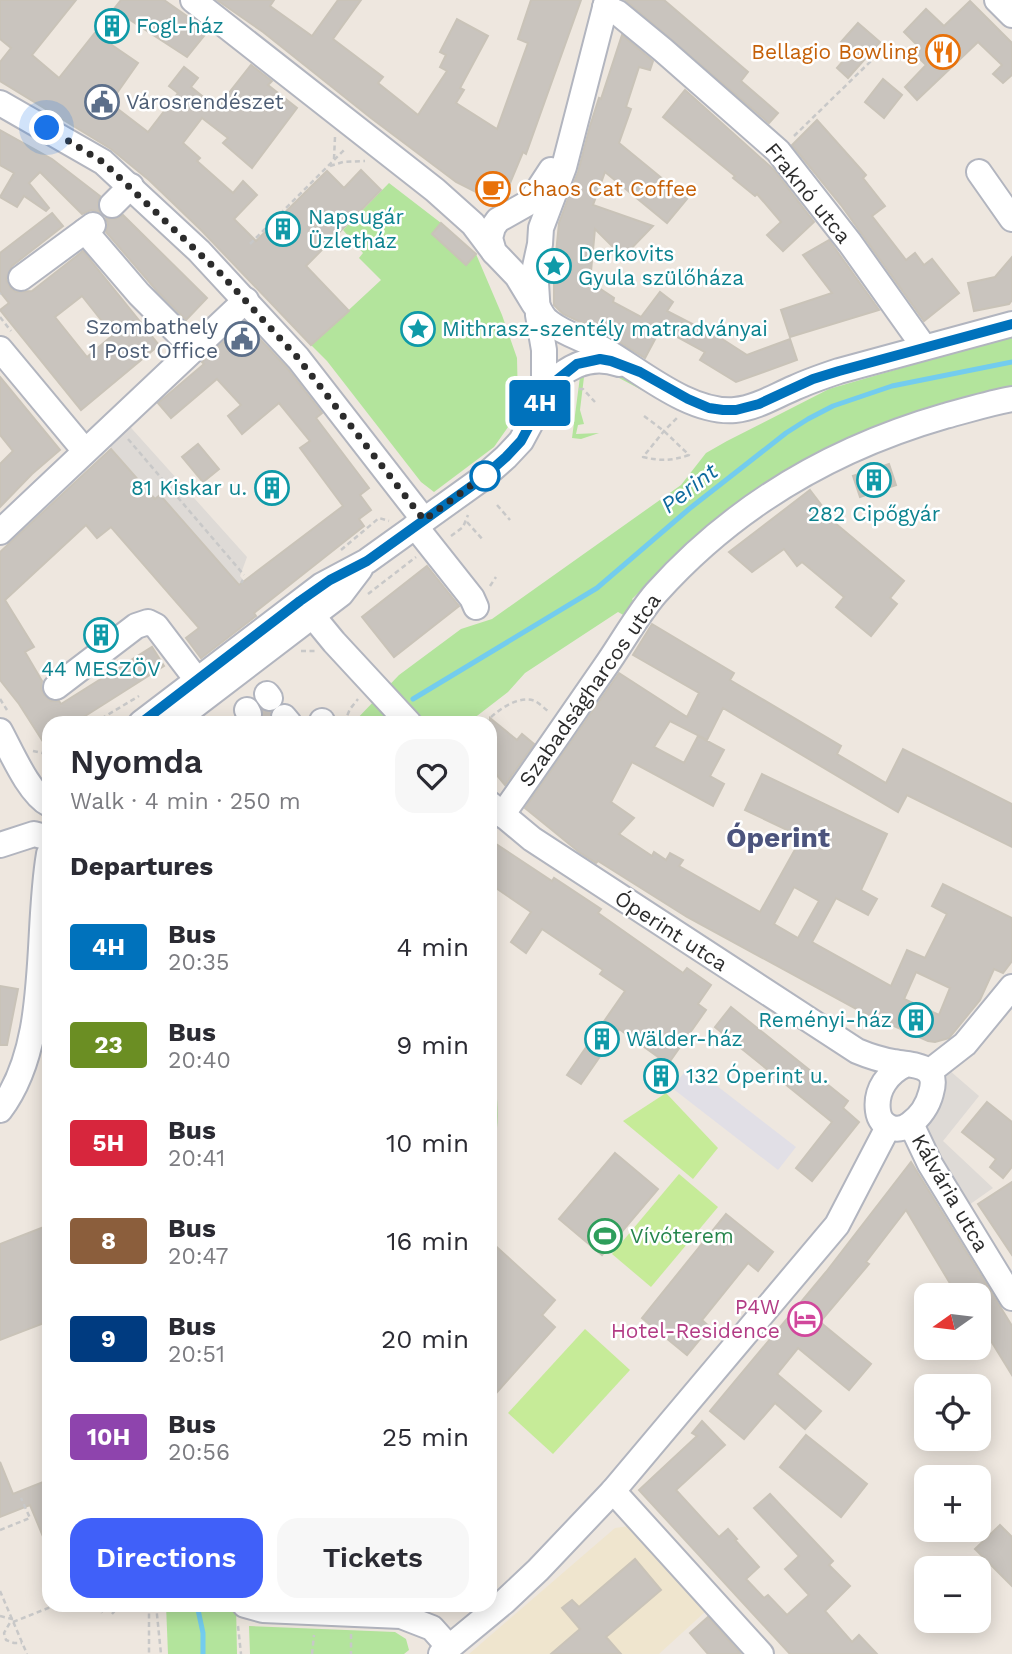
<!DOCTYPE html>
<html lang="en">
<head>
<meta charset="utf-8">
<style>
	:root { --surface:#fff; --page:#f7f7f7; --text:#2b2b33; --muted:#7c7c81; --accent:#4060f9 }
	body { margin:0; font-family:"Work Sans",sans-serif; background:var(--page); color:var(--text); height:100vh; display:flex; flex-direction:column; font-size:26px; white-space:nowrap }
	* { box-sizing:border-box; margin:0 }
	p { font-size:23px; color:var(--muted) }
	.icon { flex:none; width:38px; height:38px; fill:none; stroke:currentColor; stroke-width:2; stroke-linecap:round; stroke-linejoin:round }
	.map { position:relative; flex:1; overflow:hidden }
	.side { position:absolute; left:42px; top:716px; width:455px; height:896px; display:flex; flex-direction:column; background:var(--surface); border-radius:21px; box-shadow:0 4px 18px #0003 }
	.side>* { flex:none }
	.badge { padding:0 14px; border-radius:5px; font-size:24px; line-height:46px }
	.needle { width:46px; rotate:256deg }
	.controls { position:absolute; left:914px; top:1283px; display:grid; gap:14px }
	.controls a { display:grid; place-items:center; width:77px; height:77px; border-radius:14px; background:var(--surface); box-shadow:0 4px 18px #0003; font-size:35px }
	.you { position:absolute; width:35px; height:35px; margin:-18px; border:5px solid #fff; border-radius:50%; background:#1a73e8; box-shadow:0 0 0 10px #1a73e833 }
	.map>.badge { position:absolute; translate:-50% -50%; box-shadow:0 0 0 4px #fff }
	h2 { padding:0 28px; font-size:26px; line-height:63px }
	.round { display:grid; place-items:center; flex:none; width:74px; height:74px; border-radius:21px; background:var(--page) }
	.head { display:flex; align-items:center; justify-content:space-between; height:119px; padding:0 28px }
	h1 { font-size:33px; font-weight:600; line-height:52px }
	.primary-button { display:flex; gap:14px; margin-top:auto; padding:14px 28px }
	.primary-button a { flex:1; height:80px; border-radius:21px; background:var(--accent); color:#fff; font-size:28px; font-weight:600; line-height:80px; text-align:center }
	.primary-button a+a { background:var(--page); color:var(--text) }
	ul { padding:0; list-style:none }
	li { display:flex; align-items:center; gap:21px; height:98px; padding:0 28px }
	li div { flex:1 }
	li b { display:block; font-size:26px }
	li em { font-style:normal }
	li .badge { min-width:77px; font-weight:700; text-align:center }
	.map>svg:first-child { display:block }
</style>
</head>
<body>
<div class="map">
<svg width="1012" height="1654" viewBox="0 0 1012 1654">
	<rect width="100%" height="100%" fill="#eee7df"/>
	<path fill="#e1dfe6" d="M690 1065 796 1147 778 1170 672 1088Z"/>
	<path fill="#efe5ce" d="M629 1526 706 1611 659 1654H469L615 1528Z"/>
	<g fill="#b3e49c">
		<path d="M389 183 441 223 476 254 502 315 517 358 518 402 513 420 494 447 434 492 421 482 327 361 311 345 381 280 359 258 363 253 343 230Z"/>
		<path d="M1012 336V392L958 404 674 559 632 599 636 604 625 616 618 612 525 673 508 692 473 719 451 723H353L399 675 461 629 492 619 681 485 706 453 727 441 829 389Z"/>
		<path d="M609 366 690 411 683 412 604 370 587 372 584 377 580 410 584 424 578 425 576 434 599 433 581 439 572 438 581 369Z"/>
		<path d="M490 1056C498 1088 502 1130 490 1161Z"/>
		<path d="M166 1605H236L237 1654H168Z"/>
		<path d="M249 1626 395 1632 406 1639 409 1650 404 1654H250Z"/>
	</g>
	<g fill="#c6eb98">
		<path d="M666 1093 718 1148 693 1179 623 1121Z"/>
		<path d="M679 1174 718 1207 651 1287 612 1254Z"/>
		<path d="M585 1329 630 1370 553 1454 508 1413Z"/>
	</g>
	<g fill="#dedad6">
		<path d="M124 420 247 557 240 576 244 581 227 594 235 581 161 495 149 505V492L103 438Z"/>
		<path d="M942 1064 979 1096 943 1141 993 1188 959 1212 918 1117Z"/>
	</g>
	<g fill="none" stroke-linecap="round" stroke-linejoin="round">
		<g stroke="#73ccee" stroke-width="5">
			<path d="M413 699 597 588 689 509 786 433 808 419 833 406 892 386 1012 362"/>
			<path d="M197 1605 203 1633V1654"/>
		</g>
	</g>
	<g fill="#c9c4be" stroke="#c9c3b8" stroke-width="2" fill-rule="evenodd">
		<path d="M0 0H76L32 55 59 78 121 0H164L208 31 187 57 127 18 109 43 138 63 110 103 148 132 178 93 169 86 184 67 198 78 191 87 217 108 251 65 272 81 268 85 297 108 252 168 223 143 228 138 202 118 183 143 200 158 197 161 233 193 243 181 257 195 234 219 256 241 327 171 344 188 361 170 381 190 306 266 349 311 311 345 202 231 149 180 111 149 0 81V62L11 48 0 39Z"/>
		<path d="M217 0H274L270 6 312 36 338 0H361L333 39 383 77 378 83 418 115 447 71 440 67 446 55 440 52 457 19 488 36 460 88 464 90 456 103 497 129 528 43 518 39 531 0H581L526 154 523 152 503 200 498 203 456 182 371 118 263 32Z"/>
		<path d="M625 0H664L748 72 741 81 778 113 769 123Z"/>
		<path d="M970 1 1012 43V75L1003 83 993 74 1002 65 978 42 917 100 905 87 926 65 915 54 921 49 904 32 926 9 944 26Z"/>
		<path d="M858 23 880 42 848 78 837 68 851 52 841 42Z"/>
		<path d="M622 35 653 61 650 70 639 67 626 107 631 109 619 143 687 199 667 223 605 172 593 205 653 226 623 257 595 229 590 282 614 298 613 302 641 317 660 292 673 302 667 311 700 328 702 326 747 355 790 339 797 360 736 382 700 360 705 352 661 328 645 358 606 334 563 314 554 305V274L559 223 578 172 590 126 599 98 601 99Z"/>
		<path d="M883 79 902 95 884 118 865 102Z"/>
		<path d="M685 90 774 170 814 222 783 251 767 235 781 222 757 194 755 196 733 178 735 176 663 117Z"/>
		<path d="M817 120 866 175 863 178 885 206 872 216 906 260 915 253 924 265 932 259 959 293 924 321 841 205 792 145Z"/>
		<path d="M0 130 52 159 100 196 98 202 99 212 91 210 82 214 40 172 29 183 49 208 46 211 24 196 17 207 0 197 14 173 0 165Z"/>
		<path d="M52 213 63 226 12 266 6 279 10 287 16 292 32 291 83 251 159 345 81 410 0 310 9 303 0 292V253ZM82 296 113 335 87 357 55 317Z"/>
		<path d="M123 215 207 298 186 320 157 291 106 232 108 224 106 218 115 219Z"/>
		<path d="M441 223 476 254 466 265 432 234Z"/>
		<path d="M829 240 879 310 790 337 781 310 832 293 803 255Z"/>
		<path d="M1012 257V300L1009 304 974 311 968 283 995 277Z"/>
		<path d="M244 322 287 368 322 413 316 418 369 488 360 495 371 510 359 519 364 526 254 613 256 616 201 658 186 638 199 628 111 527 97 538 86 525 5 600 34 647 25 652 42 681 41 688 44 695 51 701H59L61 704 152 647 164 666 74 723H49V751L19 704 0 680V552L111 449 155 499 160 495 239 585 343 506 300 448 310 441 279 403 242 434 228 416 241 405 217 379 171 418 158 403 204 364 202 362Z"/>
		<path d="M0 377 60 450 32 474 0 507V464L13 451 0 435Z"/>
		<path d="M198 444 219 469 203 482 182 457Z"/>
		<path d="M889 464 896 485 860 497 853 476Z"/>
		<path d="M810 490 835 523 904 581 890 598 897 604 871 636 836 607 844 597 802 562 797 566 784 549 752 572 729 552Z"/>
		<path d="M427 566 459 606 394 657 362 617Z"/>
		<path d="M652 624 734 673 730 680 841 746 837 754 886 783 903 749 1012 804V847L907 795 898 812 723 708 707 740 670 721 654 747 684 763 698 736 724 750 710 776 724 784 713 806 632 762 611 802 634 818 619 834 652 856 654 852 666 860 670 853 683 860 679 866 760 912 802 837 745 810 762 774 887 834 861 890 877 899 868 915 836 898 812 942 891 986 907 950 925 958 947 914 932 906 943 884 1012 918V961L1003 973 994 969 980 1000 949 1038 935 1042 928 1041 862 1012 687 917 598 861 596 863 579 852 525 808 619 673 687 717 699 693 633 655ZM794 887 819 901 798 938 774 924ZM916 972 950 988 939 1015 904 999Z"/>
		<path d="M490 718 517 740 522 734 534 744 505 785 490 767Z"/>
		<path d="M490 840 552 881 554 878 601 909 598 913 683 973 687 968 711 985 698 1004 706 1010 668 1064 619 1029 581 1084 567 1075 625 991 600 974 603 970 542 929 526 953 511 942 531 912 490 884Z"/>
		<path d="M0 986 18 989 7 1045H0Z"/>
		<path d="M731 1007 848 1101 843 1108 859 1122 812 1181 796 1168 832 1122 715 1027Z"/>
		<path d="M987 1102 1012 1122V1167L1003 1178 990 1167 996 1159 962 1132Z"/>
		<path d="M615 1153 658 1189 602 1255 559 1219Z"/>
		<path d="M911 1162 1012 1326V1375L983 1328 978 1330V1295H957L906 1210 866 1262 869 1264 820 1322 871 1364 849 1390 798 1348 777 1374 821 1411 805 1429 775 1403 744 1439 710 1411 826 1272Z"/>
		<path d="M1012 1182V1255L978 1204Z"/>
		<path d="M726 1214 773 1252 758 1271 748 1263 702 1320 710 1327 687 1355 642 1318Z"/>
		<path d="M49 1225V1321L0 1340V1244Z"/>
		<path d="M490 1241 555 1300 542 1315 555 1327 490 1400Z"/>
		<path d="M702 1421 725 1445 676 1490 719 1537 728 1529 737 1539 735 1540 759 1567 746 1579 764 1598 768 1595 787 1615 809 1595 785 1569 799 1556 754 1508 770 1494 833 1561 829 1565 850 1586 825 1611 852 1642 859 1635 877 1654H790L639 1490 697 1436 692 1433Z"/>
		<path d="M806 1435 867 1484 841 1517 780 1467Z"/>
		<path d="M0 1462 13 1494 43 1482 49 1497V1551L30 1505 0 1517Z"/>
		<path d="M1000 1525 1012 1537V1586L975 1549Z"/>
		<path d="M635 1559 661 1590 606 1637 621 1654H551L580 1629 562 1608 572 1600 579 1607Z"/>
		<path d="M708 1617 741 1654H708L690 1633Z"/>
	</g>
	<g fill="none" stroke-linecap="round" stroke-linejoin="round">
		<path stroke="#c7c2bb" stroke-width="24" stroke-dasharray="24 12" stroke-linecap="butt" d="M260 706 272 723"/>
		<g stroke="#b2b5bf" stroke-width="28">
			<g id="minor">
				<path d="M193 0 435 190 473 224 494 252"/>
				<path d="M997 0 1012 15"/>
				<path d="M605 7 618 13 663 50 778 151 850 243 924 347"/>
				<path d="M0 103 103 162 199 251 298 358 424 520"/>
				<path d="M979 172 1012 219"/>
				<path d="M112 205 131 186"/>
				<path d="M85 231 139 294 194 349"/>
				<path d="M21 278 93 225"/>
				<path d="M534 304 517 276 494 252 490 238 493 227 498 220 530 202 551 170"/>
				<path d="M537 305C540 311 543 318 549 322 565 335 588 340 606 351 642 372 691 414 735 410 756 408 775 396 794 388 809 381 824 376 839 371L1012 324"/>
				<path d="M0 349 85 451"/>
				<path d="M542 392C563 369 588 353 619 364"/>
				<path d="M415 526 472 598 476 607"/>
				<path d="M0 532 246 300"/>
				<path d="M302 603 334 642 409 723"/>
				<path d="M56 687 136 626 148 622 156 626 197 680"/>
				<path d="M267 694 270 698"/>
				<path d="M247 710 249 714"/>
				<path d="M284 717 289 723"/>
				<path d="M322 721 323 723"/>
				<path d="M141 723 322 585 367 561 480 480 506 457 521 441 535 415 544 380V350L538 315 535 267 540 244 541 228 564 167 607 0"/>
				<path d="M172 723 341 594 360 569"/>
				<path d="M0 731C11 751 29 794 49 804"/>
				<path d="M490 804 532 839 857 1051C869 1056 881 1060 894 1062 912 1066 940 1063 931 1093 928 1105 920 1117 910 1124 897 1134 880 1127 878 1111 875 1090 888 1072 907 1064"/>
				<path d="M502 815C537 766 571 716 605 667 622 643 637 615 656 593 734 506 834 448 945 416 968 410 989 403 1012 399"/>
				<path d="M0 845 34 834 49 838"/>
				<path d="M929 1072 965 1044 1012 987"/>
				<path d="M0 1110C51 1043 35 935 49 854"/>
				<path d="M911 1124 930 1164 1012 1298"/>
				<path d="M613 1491 761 1654"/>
				<path d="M245 1605 263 1610 401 1616 432 1628 449 1647"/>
				<path d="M441 1654 504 1602 538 1570 613 1491 837 1225 888 1127"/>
			</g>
		</g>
		<g stroke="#c8c8c8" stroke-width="2.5" stroke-dasharray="5 3.5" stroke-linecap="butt">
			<path d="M794 136 872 60"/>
			<path d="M334 159 335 137"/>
			<path d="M330 166 343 162 365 161"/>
			<path d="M250 244 346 148"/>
			<path d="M0 294 1 293"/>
			<path d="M0 317 11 331"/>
			<path d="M579 389H583L595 402"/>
			<path d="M644 416 664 431 689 455C672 461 660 461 643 457L664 431 678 417"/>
			<path d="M128 439 244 575"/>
			<path d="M497 505 510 520"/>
			<path d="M467 522 484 541"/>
			<path d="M451 536 463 527 468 515"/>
			<path d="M341 550 379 518 389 521"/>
			<path d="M241 583 243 580"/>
			<path d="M490 586 496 577"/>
			<path d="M368 594 416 557"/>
			<path d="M301 651H316"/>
			<path d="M0 699 7 710"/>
			<path d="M94 723 139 696"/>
			<path d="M344 723 350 709 358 699"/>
			<path d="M485 723C495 712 518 694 535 701 539 703 544 708 548 711"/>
			<path d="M33 751 42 753 49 751"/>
			<path d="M45 1144 49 1149"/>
			<path d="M0 1530 30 1518 21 1498"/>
			<path d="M0 1591 27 1654"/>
			<path d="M98 1605 102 1613"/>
			<path d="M149 1605V1654"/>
			<path d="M156 1605 161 1654"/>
			<path d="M112 1614 120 1605"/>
			<path d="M0 1616 12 1619 4 1633 6 1640 14 1643H22"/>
			<path d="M13 1622 56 1605"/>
			<path d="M238 1626 241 1654"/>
			<path d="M351 1634V1654"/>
			<path d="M312 1654 314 1635"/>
		</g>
		<use href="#minor" stroke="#fff" stroke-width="24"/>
	</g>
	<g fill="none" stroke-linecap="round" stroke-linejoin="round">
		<g stroke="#fff" stroke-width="16">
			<path id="line" d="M141 723 300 601 330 580 367 561 480 480 506 457 521 441 535 415 542 392 577 364 600 359 611 361 640 372 688 399 709 408 723 410H736L759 404 813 379 839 371 1012 324"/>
		</g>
		<use href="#line" stroke="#0072bc" stroke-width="10"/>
		<path stroke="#2c2c2c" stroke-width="7" stroke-dasharray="0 12.6" d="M47 128 103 162 221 274 298 358 424 520 488 473 485 476"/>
	</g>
	<defs>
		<g id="building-ring" transform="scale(1.75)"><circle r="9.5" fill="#fff" stroke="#0f9aa8" stroke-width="1.5"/><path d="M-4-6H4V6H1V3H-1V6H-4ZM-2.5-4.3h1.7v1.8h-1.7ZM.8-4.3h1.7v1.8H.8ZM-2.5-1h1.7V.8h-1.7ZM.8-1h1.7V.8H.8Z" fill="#0f9aa8"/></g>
		<g id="restaurant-ring" transform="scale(1.75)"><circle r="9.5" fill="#fff" stroke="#e8710a" stroke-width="1.5"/><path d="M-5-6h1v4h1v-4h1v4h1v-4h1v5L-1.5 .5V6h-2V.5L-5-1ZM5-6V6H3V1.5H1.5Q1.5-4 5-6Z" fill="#e8710a"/></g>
		<g id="civic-ring" transform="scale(1.75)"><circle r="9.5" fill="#fff" stroke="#5c6f8a" stroke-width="1.5"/><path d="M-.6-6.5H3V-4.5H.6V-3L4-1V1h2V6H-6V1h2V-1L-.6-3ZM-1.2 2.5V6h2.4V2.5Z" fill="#5c6f8a"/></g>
		<g id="cafe-ring" transform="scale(1.75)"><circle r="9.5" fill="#fff" stroke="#e8710a" stroke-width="1.5"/><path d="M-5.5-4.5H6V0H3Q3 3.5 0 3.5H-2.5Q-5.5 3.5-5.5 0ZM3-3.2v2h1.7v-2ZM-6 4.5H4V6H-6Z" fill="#e8710a"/></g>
		<g id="sight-ring" transform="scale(1.75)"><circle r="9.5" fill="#fff" stroke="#0f9aa8" stroke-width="1.5"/><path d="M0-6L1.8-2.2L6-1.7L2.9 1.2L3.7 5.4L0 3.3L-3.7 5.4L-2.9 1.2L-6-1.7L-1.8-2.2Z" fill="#0f9aa8"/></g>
		<g id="stadium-ring" transform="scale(1.75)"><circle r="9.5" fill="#fff" stroke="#2e9e5b" stroke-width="1.5"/><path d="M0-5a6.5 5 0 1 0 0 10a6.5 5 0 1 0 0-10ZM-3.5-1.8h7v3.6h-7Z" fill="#2e9e5b"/></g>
		<g id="hotel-ring" transform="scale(1.75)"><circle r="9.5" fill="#fff" stroke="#d1479c" stroke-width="1.5"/><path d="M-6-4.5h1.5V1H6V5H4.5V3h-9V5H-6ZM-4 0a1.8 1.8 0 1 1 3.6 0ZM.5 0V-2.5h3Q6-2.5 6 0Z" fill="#d1479c"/></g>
	</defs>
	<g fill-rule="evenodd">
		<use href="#building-ring" x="112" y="26"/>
		<use href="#restaurant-ring" x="943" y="52"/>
		<use href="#civic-ring" x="102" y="102"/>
		<use href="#cafe-ring" x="493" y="189"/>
		<use href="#building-ring" x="283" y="229"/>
		<use href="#sight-ring" x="554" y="266"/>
		<use href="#sight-ring" x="418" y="329"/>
		<use href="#civic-ring" x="242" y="339"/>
		<use href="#building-ring" x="874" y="480"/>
		<use href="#building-ring" x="272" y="488"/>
		<use href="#building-ring" x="101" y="635"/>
		<use href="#building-ring" x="916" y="1020"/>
		<use href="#building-ring" x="602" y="1039"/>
		<use href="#building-ring" x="661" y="1076"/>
		<use href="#stadium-ring" x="605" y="1236"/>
		<use href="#hotel-ring" x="805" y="1319"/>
	</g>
	<circle fill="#fff" stroke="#0072bc" stroke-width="3.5" cx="485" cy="476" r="14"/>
	<g text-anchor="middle" stroke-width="5" stroke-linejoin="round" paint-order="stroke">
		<g font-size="21" fill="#0d838f" stroke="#fff" text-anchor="start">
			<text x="136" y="33">Fogl-ház</text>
			<text x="308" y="224">Napsugár<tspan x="308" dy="24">Üzletház</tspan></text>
			<text x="578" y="261">Derkovits<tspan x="578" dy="24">Gyula szülőháza</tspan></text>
			<text x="442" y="336">Mithrasz-szentély matradványai</text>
			<text x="247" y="495" text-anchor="end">81 Kiskar u.</text>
			<text x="874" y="521" text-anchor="middle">282 Cipőgyár</text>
			<text x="101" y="676" text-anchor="middle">44 MESZÖV</text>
			<text x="892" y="1027" text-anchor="end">Reményi-ház</text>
			<text x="626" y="1046">Wälder-ház</text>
			<text x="686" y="1083">132 Óperint u.</text>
		</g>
		<g font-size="21" fill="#c56008" stroke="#fff" text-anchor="end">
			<text x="918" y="59">Bellagio Bowling</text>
			<text x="518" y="196" text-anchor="start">Chaos Cat Coffee</text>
		</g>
		<g font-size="21" fill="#4e5e75" stroke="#fff" text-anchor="start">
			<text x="126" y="109">Városrendészet</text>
			<text x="218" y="334" text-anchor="end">Szombathely<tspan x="218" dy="24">1 Post Office</tspan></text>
		</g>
		<g font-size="21" fill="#2c2c2c" stroke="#fff">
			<text transform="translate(808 193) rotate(51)" y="7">Fraknó utca</text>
			<text transform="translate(590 690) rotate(-55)" y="7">Szabadságharcos utca</text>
			<text transform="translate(671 931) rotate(33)" y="7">Óperint utca</text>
			<text transform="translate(950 1193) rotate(60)" y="7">Kálvária utca</text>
		</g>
		<g font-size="21" fill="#27864d" stroke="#fff" text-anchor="start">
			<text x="630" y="1243">Vívóterem</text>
		</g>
		<g font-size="21" fill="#b23c85" stroke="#fff" text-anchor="end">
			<text x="780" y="1314">P4W<tspan x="780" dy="24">Hotel-Residence</tspan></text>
		</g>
		<g font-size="23" font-style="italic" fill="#0e6a9e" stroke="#fff">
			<text transform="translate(689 488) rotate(-38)" y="8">Perint</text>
		</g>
		<g font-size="28" font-weight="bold" fill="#4c547d" stroke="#fff">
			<text x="778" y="847">Óperint</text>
		</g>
	</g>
</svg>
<div class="controls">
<a><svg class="needle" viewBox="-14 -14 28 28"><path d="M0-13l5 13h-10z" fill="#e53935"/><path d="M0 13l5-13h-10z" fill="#7c7c81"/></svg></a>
<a><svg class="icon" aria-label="locate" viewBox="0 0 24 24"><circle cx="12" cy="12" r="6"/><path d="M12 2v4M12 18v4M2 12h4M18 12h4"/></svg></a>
<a>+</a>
<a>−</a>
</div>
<div class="you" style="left:47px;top:128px"></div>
<b class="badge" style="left:540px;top:403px;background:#0072bc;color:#fff">4H</b>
<section class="side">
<div class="head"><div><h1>Nyomda</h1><p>Walk · 4 min · 250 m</p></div><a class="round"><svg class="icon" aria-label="heart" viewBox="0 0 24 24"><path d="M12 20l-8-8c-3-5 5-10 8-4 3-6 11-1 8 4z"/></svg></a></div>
<h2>Departures</h2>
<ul>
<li><span class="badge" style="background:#0072bc;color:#fff">4H</span><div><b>Bus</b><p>20:35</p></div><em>4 min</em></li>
<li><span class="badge" style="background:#6b8e23;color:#fff">23</span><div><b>Bus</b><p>20:40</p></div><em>9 min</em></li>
<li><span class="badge" style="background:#d7263d;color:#fff">5H</span><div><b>Bus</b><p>20:41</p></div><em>10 min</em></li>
<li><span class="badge" style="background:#8b5e3c;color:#fff">8</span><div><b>Bus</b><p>20:47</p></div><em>16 min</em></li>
<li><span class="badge" style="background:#003b80;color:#fff">9</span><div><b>Bus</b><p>20:51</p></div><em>20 min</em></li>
<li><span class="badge" style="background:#8e44ad;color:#fff">10H</span><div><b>Bus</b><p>20:56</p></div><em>25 min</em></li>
</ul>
<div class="primary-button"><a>Directions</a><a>Tickets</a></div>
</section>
</div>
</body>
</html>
